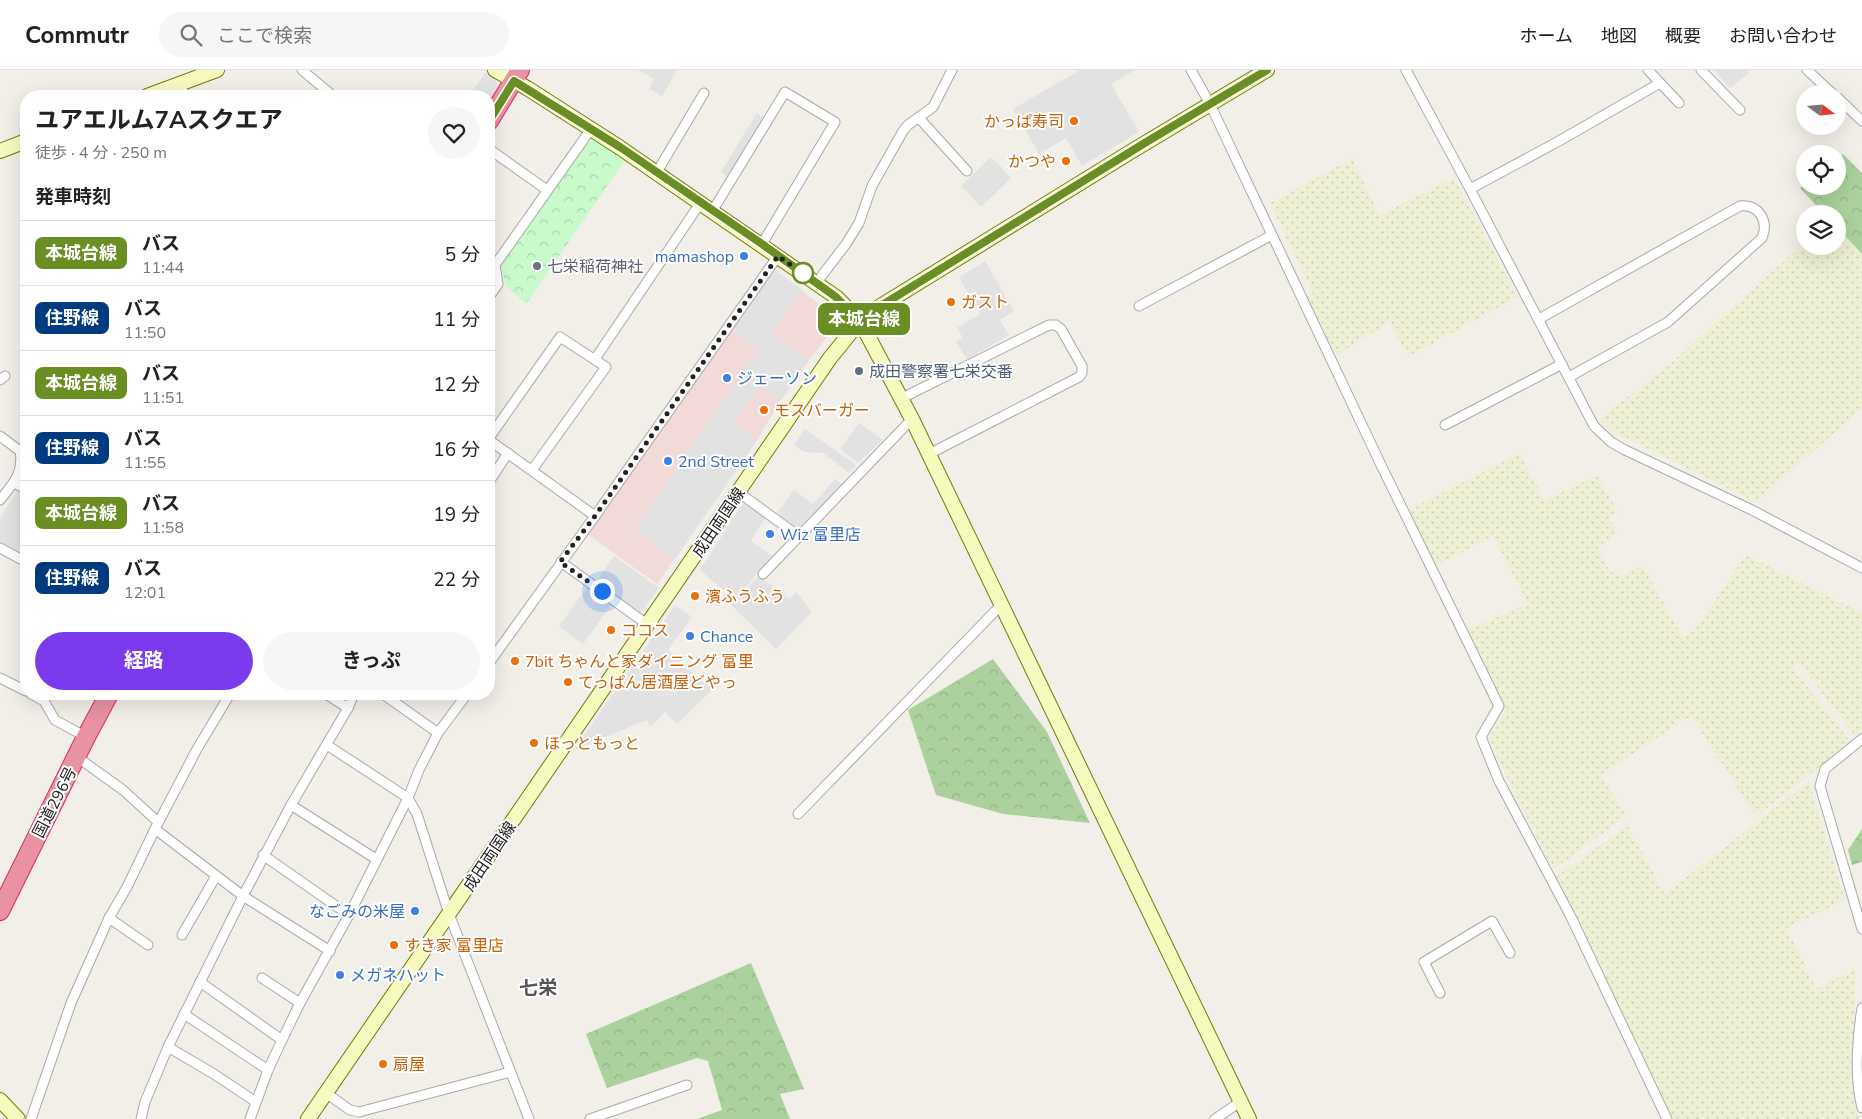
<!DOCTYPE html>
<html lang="ja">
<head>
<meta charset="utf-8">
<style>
	:root { --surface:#fff; --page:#f6f6f6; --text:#222; --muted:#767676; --line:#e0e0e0; --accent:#7c3aed }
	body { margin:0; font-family:"Nunito Sans","Noto Sans JP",sans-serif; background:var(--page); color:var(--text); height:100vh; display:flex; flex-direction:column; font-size:19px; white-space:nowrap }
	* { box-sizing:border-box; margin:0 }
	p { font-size:16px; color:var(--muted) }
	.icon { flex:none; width:28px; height:28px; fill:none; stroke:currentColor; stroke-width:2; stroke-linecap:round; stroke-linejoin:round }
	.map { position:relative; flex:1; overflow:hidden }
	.side { position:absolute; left:20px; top:20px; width:475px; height:610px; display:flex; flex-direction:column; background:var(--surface); border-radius:20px; box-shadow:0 5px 20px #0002 }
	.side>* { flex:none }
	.badge { padding:0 10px; border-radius:8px; font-size:18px; line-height:32px }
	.needle { width:32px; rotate:106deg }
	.tools { position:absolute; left:1796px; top:15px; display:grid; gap:10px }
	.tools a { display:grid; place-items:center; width:50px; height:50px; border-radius:50%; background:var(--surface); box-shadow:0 5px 20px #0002; font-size:25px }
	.you { position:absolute; width:25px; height:25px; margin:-12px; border:4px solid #fff; border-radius:50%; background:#1a73e8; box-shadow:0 0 0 8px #1a73e833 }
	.map>.badge { position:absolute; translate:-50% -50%; box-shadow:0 0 0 2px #fff }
	h2 { padding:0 15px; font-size:19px; line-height:45px }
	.round { display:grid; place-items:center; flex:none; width:52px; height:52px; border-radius:26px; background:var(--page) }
	.head { display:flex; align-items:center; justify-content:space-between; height:85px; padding:0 15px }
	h1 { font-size:24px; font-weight:700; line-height:38px }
	.cta { display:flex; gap:10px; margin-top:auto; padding:10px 15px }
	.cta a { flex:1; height:58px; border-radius:30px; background:var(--accent); color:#fff; font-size:20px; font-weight:700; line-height:58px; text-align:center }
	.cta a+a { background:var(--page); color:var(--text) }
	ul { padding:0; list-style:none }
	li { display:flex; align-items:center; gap:15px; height:65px; padding:0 15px; border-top:1px solid var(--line) }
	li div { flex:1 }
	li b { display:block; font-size:19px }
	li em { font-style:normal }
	li .badge { min-width:55px; font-weight:700; text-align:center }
	header { display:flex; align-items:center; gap:30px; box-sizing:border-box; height:70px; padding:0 25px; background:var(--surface); border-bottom:1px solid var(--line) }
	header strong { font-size:24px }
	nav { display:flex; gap:28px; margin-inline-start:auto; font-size:18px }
	.search { width:350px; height:45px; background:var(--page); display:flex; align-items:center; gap:12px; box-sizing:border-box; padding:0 18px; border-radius:28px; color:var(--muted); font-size:19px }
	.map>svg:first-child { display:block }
</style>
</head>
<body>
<header>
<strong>Commutr</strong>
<div class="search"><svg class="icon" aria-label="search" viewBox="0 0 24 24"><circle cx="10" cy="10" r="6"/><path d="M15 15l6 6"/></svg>ここで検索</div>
<nav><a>ホーム</a><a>地図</a><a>概要</a><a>お問い合わせ</a></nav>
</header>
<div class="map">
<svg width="1862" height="1049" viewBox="0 0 1862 1049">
	<defs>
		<pattern id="farmland-dots" width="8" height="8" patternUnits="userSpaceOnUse" patternTransform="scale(1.25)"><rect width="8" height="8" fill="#eef0d5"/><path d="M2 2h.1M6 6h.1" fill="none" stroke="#ccceb7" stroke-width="1.8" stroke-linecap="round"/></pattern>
		<pattern id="forest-crowns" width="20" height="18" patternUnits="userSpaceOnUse" patternTransform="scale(1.25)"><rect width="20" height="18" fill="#add19e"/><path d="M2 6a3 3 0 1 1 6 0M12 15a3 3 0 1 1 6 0" fill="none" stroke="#95b388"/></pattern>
		<pattern id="park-crowns" width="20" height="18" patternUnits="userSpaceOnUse" patternTransform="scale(1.25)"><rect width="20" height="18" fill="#c8facc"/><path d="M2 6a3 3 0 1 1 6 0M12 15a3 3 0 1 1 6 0" fill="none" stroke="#acd6af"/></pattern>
	</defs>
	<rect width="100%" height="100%" fill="#f2efe9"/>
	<path fill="#f2dad9" d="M773 199 822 236 830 259 828 266 809 290 781 330 757 370 657 514 587 464Z"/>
	<g fill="url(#farmland-dots)">
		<path d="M1352 89 1380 145 1454 108 1518 227 1408 287 1390 252 1334 286 1305 228 1313 223 1270 133Z"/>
		<path d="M1838 158 1862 184V339L1755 432 1612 361 1600 349 1670 294 1805 172V176H1838Z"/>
		<path d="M1520 383 1544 431 1597 405 1618 442 1609 447 1618 465 1598 476 1609 500 1618 506 1643 496 1683 567 1695 560 1746 485 1862 543V661L1855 666 1799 593 1792 597 1851 672 1756 747 1691 646 1601 705 1627 746 1553 800 1495 683 1490 667 1506 639 1465 561 1528 534 1493 466 1436 496 1408 440Z"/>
		<path d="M1809 711 1845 830 1787 858 1816 918 1856 899 1853 983 1854 1025 1860 1049H1671L1555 807 1628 756 1665 824Z"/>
	</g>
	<g fill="url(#forest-crowns)">
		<path d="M1843 84 1862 103V184L1838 158V144H1824L1800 118 1805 114V116H1838V89Z"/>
		<path d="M993 589 1047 662 1090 753 1003 744 936 725 908 640Z"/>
		<path d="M1862 759V792L1852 795 1848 780Z"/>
		<path d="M751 893 804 1019 780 1024 790 1049H697L722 1040 708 991 697 988 607 1018 586 964Z"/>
	</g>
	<path fill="url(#park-crowns)" d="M594 70 625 90 526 234 507 217 500 197 585 74Z"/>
	<g fill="#e2e2e2">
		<path d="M639 0H677L662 26 649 19 654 9Z"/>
		<path d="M1080 0H1135L1111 14 1139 62 1082 96 1066 68 1039 84 1013 39Z"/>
		<path d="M1714 0H1747L1749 3 1730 18Z"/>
		<path d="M485 3 496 9 498 19 489 34V26H469Z"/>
		<path d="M757 43 764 48 728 107 721 102Z"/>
		<path d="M991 87 1011 108 981 137 961 116Z"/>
		<path d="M985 191 1014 241 1000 250 1009 265 967 289 956 272 963 268 957 258 980 244 959 207Z"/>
		<path d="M775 201 802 219 771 264 809 290 781 330 760 316 734 353 757 370 675 489 635 460 759 280 733 261Z"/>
		<path d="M859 353 883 370 858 393 840 379Z"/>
		<path d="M805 359 856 395 849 403 823 383 804 382 794 375Z"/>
		<path d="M26 407V486L0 473V448Z"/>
		<path d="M835 409 842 414 801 458 795 456 777 443 794 420 813 434Z"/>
		<path d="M743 433 765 448 751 471 772 486 735 530 700 500Z"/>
		<path d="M614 486 659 518 640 544 595 513Z"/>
		<path d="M759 506 789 529 796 522 812 542 776 579 731 535Z"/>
		<path d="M588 516 612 534 583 574 559 556Z"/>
		<path d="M675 535 692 547 668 580 712 620 677 654 665 642 650 657 647 650 574 680Z"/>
	</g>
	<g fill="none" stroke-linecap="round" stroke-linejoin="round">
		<g stroke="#a9a9a9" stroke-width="11">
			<g id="street">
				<path d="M302 0 333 26"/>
				<path d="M1191 0 1210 34 1381 395 1499 636 1481 667 1499 711 1571 847 1667 1049"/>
				<path d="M1406 0 1470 119 1594 356 1611 372 1625 380 1752 440 1862 498"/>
				<path d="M1648 0 1679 33"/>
				<path d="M1701 0 1740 40"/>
				<path d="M1807 0 1833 24"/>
				<path d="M180 14 185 26"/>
				<path d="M1838 28 1862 51"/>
				<path d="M919 48 967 101"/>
				<path d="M489 79 547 120"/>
				<path d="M657 102 704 23"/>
				<path d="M1470 119 1559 71 1660 13"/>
				<path d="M713 140 785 22 835 52 762 174"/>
				<path d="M817 212 846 174 859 153 872 116 903 61 908 55 933 37 952 0"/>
				<path d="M489 227 498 214 495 195 591 59"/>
				<path d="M1139 236 1272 165"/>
				<path d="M1539 249 1740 136C1759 134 1769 151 1762 168L1668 252 1569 307"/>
				<path d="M595 289 701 132"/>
				<path d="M0 310 5 306"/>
				<path d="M902 328 1049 255H1056L1061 259 1082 296V303L1079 307 929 384"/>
				<path d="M1445 355 1562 294"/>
				<path d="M0 366 20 381C24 403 13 414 0 430"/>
				<path d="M489 368 560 267 606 297 532 400"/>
				<path d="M489 370 595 446"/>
				<path d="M489 412 508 383"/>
				<path d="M14 413 26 419"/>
				<path d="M738 422 800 467"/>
				<path d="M0 478 26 492"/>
				<path d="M561 492 648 555"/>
				<path d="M763 504 912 349"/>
				<path d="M489 593 595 446 778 186"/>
				<path d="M0 608 26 621"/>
				<path d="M31 624 44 631 55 650 86 667"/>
				<path d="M326 624 348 638"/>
				<path d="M383 624 438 663"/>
				<path d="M1862 669 1825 699 1820 716 1862 859"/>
				<path d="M327 675 408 728 417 744 449 844 529 1049"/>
				<path d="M77 687 123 720 158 752"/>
				<path d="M291 735 376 789"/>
				<path d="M798 744 1002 534"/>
				<path d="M155 759 243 826 330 881"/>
				<path d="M263 785 349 845"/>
				<path d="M109 848 148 875"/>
				<path d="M182 865 216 806"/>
				<path d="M262 908 300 933"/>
				<path d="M200 912 282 970"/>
				<path d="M1440 923 1424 892 1492 851 1510 883"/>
				<path d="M1862 938C1857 970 1854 1006 1862 1038"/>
				<path d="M184 944 268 1000"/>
				<path d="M168 977 214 1004 256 1032"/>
				<path d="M326 1023 350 1040 359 1042 510 1002"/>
				<path d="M31 1049 71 933 109 848 127 817 155 759 197 679 230 624"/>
				<path d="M141 1049 145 1032 168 977 243 826 291 735 348 638 354 624"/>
				<path d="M250 1049 268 1000 282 970 300 933 349 845 408 728 419 700 438 663 467 624"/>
				<path d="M590 1049 687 1015"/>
				<path d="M1215 1049 1240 1032"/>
			</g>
		</g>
		<g stroke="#707d05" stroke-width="16">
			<g id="secondary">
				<path d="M495 0 527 18 619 77 836 227 860 251 912 349 1249 1049"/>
				<path d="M147 26 217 0"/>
				<path d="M0 81 26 71"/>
				<path d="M0 1030 18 1049"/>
				<path d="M308 1049 830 288 860 251 879 237 1132 81 1267 0"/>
			</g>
		</g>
		<g stroke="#dc2a67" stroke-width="20">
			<g id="highway">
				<path d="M489 51 520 0"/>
				<path d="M0 841 86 667 109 624"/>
			</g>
		</g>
		<use href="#street" stroke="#fff" stroke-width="9"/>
		<use href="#secondary" stroke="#f7fabf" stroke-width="14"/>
		<use href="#highway" stroke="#e892a2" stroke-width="18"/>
	</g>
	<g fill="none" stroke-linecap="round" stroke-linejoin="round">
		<g stroke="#fff" stroke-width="11">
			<path id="line" d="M489 51 514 11 620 77 762 174 836 227 860 252 879 237 1148 71 1267 0"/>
		</g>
		<use href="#line" stroke="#6b8e23" stroke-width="8"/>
		<path stroke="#222" stroke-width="5" stroke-dasharray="0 9" d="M602 521 560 492 595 446 778 186 803 203"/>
	</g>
	<g fill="#e8710a" stroke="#fff" stroke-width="2">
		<circle cx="1074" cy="51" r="5"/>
		<circle cx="1066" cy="91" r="5"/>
		<circle cx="951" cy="232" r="5"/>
		<circle cx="764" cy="340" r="5"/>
		<circle cx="695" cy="526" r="5"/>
		<circle cx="611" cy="560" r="5"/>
		<circle cx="515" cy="591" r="5"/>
		<circle cx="568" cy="612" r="5"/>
		<circle cx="534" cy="673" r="5"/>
		<circle cx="394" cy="875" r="5"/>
		<circle cx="383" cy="994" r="5"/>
	</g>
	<g fill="#3f7fe0" stroke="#fff" stroke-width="2">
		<circle cx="744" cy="186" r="5"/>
		<circle cx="727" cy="308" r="5"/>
		<circle cx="668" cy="391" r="5"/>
		<circle cx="770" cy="464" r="5"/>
		<circle cx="690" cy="566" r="5"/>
		<circle cx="415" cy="841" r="5"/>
		<circle cx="340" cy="905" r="5"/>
	</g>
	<circle fill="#6b7280" stroke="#fff" stroke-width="2" cx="537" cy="196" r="5"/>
	<circle fill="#fff" stroke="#6b8e23" stroke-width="2.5" cx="803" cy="203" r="10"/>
	<circle fill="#5c6f8a" stroke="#fff" stroke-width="2" cx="859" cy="301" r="5"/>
	<g text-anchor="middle" stroke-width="4" stroke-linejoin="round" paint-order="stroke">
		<g font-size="16" fill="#c56008" stroke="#fff" text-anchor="start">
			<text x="1064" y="57" text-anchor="end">かっぱ寿司</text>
			<text x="1056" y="97" text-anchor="end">かつや</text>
			<text x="961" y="238">ガスト</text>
			<text x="774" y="346">モスバーガー</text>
			<text x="705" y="532">濱ふうふう</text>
			<text x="621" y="566">ココス</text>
			<text x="525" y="597">7bit ちゃんと家ダイニング 富里</text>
			<text x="578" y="618">てっぱん居酒屋どやっ</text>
			<text x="544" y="679">ほっともっと</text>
			<text x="404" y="881">すき家 富里店</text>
			<text x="393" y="1000">扇屋</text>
		</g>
		<g font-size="16" fill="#366cbe" stroke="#fff" text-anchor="start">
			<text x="734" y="192" text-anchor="end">mamashop</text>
			<text x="737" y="314">ジェーソン</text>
			<text x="678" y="397">2nd Street</text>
			<text x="780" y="470">Wiz 富里店</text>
			<text x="700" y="572">Chance</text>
			<text x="405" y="847" text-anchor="end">なごみの米屋</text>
			<text x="350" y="911">メガネハット</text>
		</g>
		<g font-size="16" fill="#5b616d" stroke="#fff" text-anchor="start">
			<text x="547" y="202">七栄稲荷神社</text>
		</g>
		<g font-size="16" fill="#4e5e75" stroke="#fff" text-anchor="start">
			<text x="869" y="307">成田警察署七栄交番</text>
		</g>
		<g font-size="16" fill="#222" stroke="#fff">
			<text transform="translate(718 452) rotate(-56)" y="6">成田両国線</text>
			<text transform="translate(54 732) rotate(-63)" y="6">国道296号</text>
			<text transform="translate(489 786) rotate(-56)" y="6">成田両国線</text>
		</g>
		<g font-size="19" font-weight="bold" fill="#555" stroke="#fff">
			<text x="538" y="924">七栄</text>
		</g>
	</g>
</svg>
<div class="tools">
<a><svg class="needle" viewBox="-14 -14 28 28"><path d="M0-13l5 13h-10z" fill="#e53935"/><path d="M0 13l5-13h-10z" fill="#767676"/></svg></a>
<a><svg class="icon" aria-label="locate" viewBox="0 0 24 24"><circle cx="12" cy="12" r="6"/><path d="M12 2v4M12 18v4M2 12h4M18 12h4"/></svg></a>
<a><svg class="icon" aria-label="layers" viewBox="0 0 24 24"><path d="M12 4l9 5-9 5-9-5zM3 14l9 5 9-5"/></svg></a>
</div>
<div class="you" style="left:602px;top:521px"></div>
<b class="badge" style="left:864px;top:249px;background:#6b8e23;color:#fff">本城台線</b>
<section class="side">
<div class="head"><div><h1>ユアエルム7Aスクエア</h1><p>徒歩 · 4 分 · 250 m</p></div><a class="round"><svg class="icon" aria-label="heart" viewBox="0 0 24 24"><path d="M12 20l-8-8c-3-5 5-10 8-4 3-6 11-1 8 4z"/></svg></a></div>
<h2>発車時刻</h2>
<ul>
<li><span class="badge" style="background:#6b8e23;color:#fff">本城台線</span><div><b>バス</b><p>11:44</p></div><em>5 分</em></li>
<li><span class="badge" style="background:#003b80;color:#fff">住野線</span><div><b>バス</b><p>11:50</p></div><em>11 分</em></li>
<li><span class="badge" style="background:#6b8e23;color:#fff">本城台線</span><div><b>バス</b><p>11:51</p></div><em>12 分</em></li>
<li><span class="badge" style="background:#003b80;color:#fff">住野線</span><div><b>バス</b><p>11:55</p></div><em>16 分</em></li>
<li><span class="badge" style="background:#6b8e23;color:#fff">本城台線</span><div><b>バス</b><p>11:58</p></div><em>19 分</em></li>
<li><span class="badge" style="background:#003b80;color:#fff">住野線</span><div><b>バス</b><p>12:01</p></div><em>22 分</em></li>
</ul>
<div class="cta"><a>経路</a><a>きっぷ</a></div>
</section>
</div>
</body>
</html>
